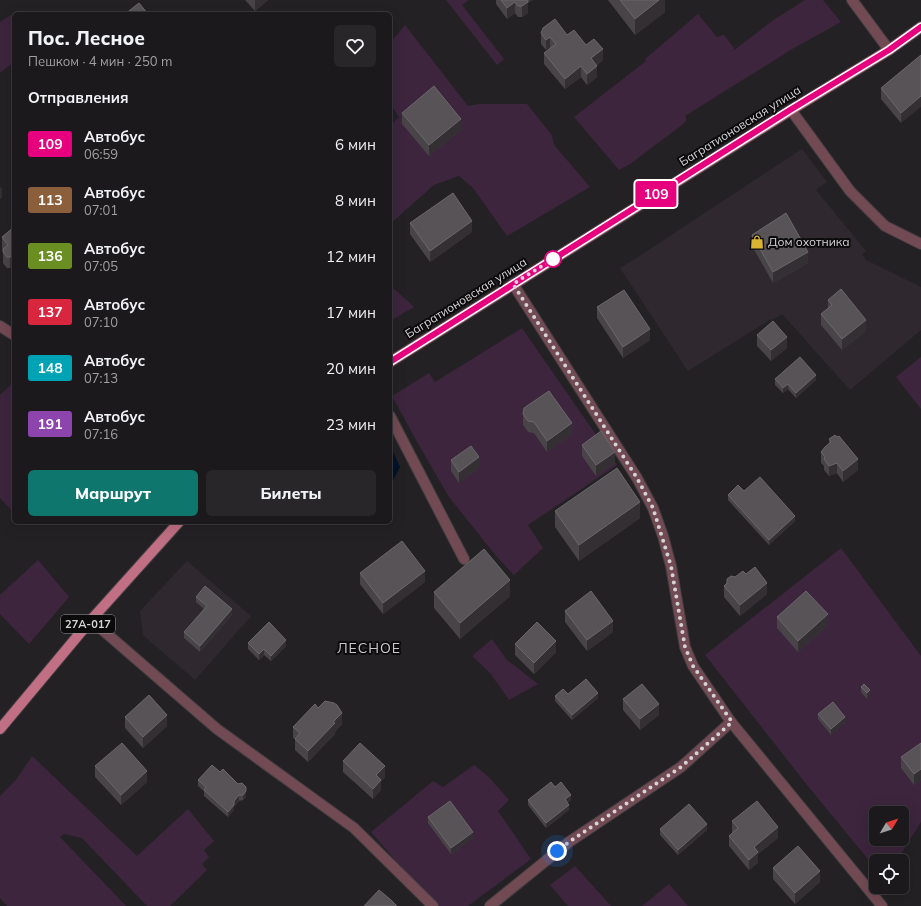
<!DOCTYPE html>
<html lang="ru">
<head>
<meta charset="utf-8">
<style>
	:root { --surface:#1b191b; --page:#282628; --text:#f1f3f6; --muted:#a0a0a3; --line:#39383a; --accent:#0f766e }
	body { margin:0; font-family:Mulish,sans-serif; background:var(--page); color:var(--text); height:100vh; display:flex; flex-direction:column; font-size:15px; white-space:nowrap }
	* { box-sizing:border-box; margin:0 }
	p { font-size:13px; color:var(--muted) }
	.icon { flex:none; width:22px; height:22px; fill:none; stroke:currentColor; stroke-width:2; stroke-linecap:round; stroke-linejoin:round }
	.map { position:relative; flex:1; overflow:hidden }
	.details { position:absolute; left:12px; top:12px; width:380px; height:512px; display:flex; flex-direction:column; background:var(--surface); border-radius:6px; box-shadow:0 4px 16px #0002,0 0 0 1px var(--line) }
	.details>* { flex:none }
	.badge { padding:0 8px; border-radius:3px; font-size:14px; line-height:26px }
	.needle { width:26px; rotate:51deg }
	.fabs { position:absolute; left:869px; top:806px; display:grid; gap:8px }
	.fabs a { display:grid; place-items:center; width:40px; height:40px; border-radius:6px; background:var(--surface); box-shadow:0 4px 16px #0002,0 0 0 1px var(--line); font-size:20px }
	.you { position:absolute; width:20px; height:20px; margin:-10px; border:3px solid #fff; border-radius:50%; background:#1a73e8; box-shadow:0 0 0 6px #1a73e833 }
	.map>.badge { position:absolute; translate:-50% -50%; box-shadow:0 0 0 2px #fff }
	h2 { padding:0 16px; font-size:15px; line-height:36px }
	.round { display:grid; place-items:center; flex:none; width:42px; height:42px; border-radius:6px; background:var(--page) }
	.summary { display:flex; align-items:center; justify-content:space-between; height:68px; padding:0 16px }
	h1 { font-size:19px; font-weight:800; line-height:30px }
	.cta { display:flex; gap:8px; margin-top:auto; padding:8px 16px }
	.cta a { flex:1; height:46px; border-radius:6px; background:var(--accent); color:#fff; font-size:16px; font-weight:800; line-height:46px; text-align:center }
	.cta a+a { background:var(--page); color:var(--text) }
	ul { padding:0; list-style:none }
	li { display:flex; align-items:center; gap:12px; height:56px; padding:0 16px }
	li div { flex:1 }
	li b { display:block; font-size:15px }
	li em { font-style:normal }
	li .badge { min-width:44px; font-weight:700; text-align:center }
	.map>svg:first-child { display:block }
</style>
</head>
<body>
<div class="map">
<svg width="921" height="906" viewBox="0 0 921 906">
	<rect width="100%" height="100%" fill="#242124"/>
	<g fill="#2f282f">
		<path d="M802 149 827 182 816 190 866 251 862 254 866 260 921 287V330L850 390 782 314 772 320 771 319 688 371 620 268 641 255Z"/>
		<path d="M187 561 251 616 195 680 143 635 140 611Z"/>
	</g>
	<g fill="#3c253d" fill-rule="evenodd">
		<path d="M446 0H469L462 5 504 59 497 65Z"/>
		<path d="M805 0H823L841 22 794 48 685 116 687 120 682 125 630 164 619 170 574 117 646 61 645 59 698 14 717 37 724 35 734 48 733 51 772 21Z"/>
		<path d="M11 15 14 19V62L0 73V22Z"/>
		<path d="M405 25 468 106 479 104H527L551 134 555 146 590 187 507 236 473 188 459 176 434 185 390 224V125L399 117 390 104V43Z"/>
		<path d="M390 285 414 307 390 321Z"/>
		<path d="M522 328 617 465 528 525 543 548 514 575 496 556 449 497 416 440 392 396 429 373 435 382Z"/>
		<path d="M921 357V409L896 377Z"/>
		<path d="M13 383 14 385V513L0 498V395Z"/>
		<path d="M841 548 921 656V822L897 860 876 861V869L807 785 705 655ZM876 813H902V839H876Z"/>
		<path d="M38 560 69 597 29 644 0 614V595Z"/>
		<path d="M492 639 506 659 538 684 509 700 490 673 472 656Z"/>
		<path d="M32 756 137 856 188 809 214 841 204 850 209 857 202 864 207 870 170 906H147L82 838 64 834 60 837 126 906H7L0 898V796L16 780Z"/>
		<path d="M474 765 488 776 509 800 498 811 531 859 468 906H439L421 890 371 832 433 781 443 787Z"/>
		<path d="M575 866 611 906H568L550 885Z"/>
		<path d="M669 884 688 906H642Z"/>
	</g>
	<path fill="#001327" d="M390 445 400 467 390 486Z"/>
	<g fill="none" stroke-linecap="round" stroke-linejoin="round">
		<g stroke="#403d40" stroke-width="12">
			<g id="minor">
				<path d="M852 0 889 50"/>
				<path d="M791 110 850 191 885 226 921 244"/>
				<path d="M513 284 637 478 653 508 663 536 671 566 685 647 693 666 731 722 882 906"/>
				<path d="M0 326 14 335"/>
				<path d="M390 416 464 559"/>
				<path d="M91 620 217 729 354 828 433 906"/>
				<path d="M490 906 569 842 681 767 731 722"/>
			</g>
		</g>
		<g stroke="#403d40" stroke-width="12">
			<g id="primary">
				<path d="M390 362 791 110 889 50 921 27"/>
				<path d="M0 729 91 620 179 522"/>
			</g>
		</g>
		<use href="#minor" stroke="#724a53" stroke-width="10"/>
		<use href="#primary" stroke="#c06f84" stroke-width="10"/>
	</g>
	<g fill="#484448">
		<path d="M245 0H268L255 11Z"/>
		<path d="M496 0H533L528 3V13L522 17H518L515 13 507 19 496 4Z"/>
		<path d="M608 0H665V12L635 35Z"/>
		<path d="M541 33 567 35 586 45 603 60 597 65V77L587 85 581 77 565 89 544 64V53L550 48 546 50 541 44Z"/>
		<path d="M921 55 901 123 881 99V88Z"/>
		<path d="M402 113 461 130 429 156 402 124Z"/>
		<path d="M410 223 472 232 430 262 410 234Z"/>
		<path d="M14 227V266L10 268H7L3 263V250L2 248V237Z"/>
		<path d="M752 235 808 263 773 283 752 246Z"/>
		<path d="M828 300 866 331 842 350 821 325V314L828 308Z"/>
		<path d="M597 307 650 340 623 358 597 318Z"/>
		<path d="M757 335 787 348 771 361 757 346Z"/>
		<path d="M775 379 816 380 796 398 788 389 783 393 775 385Z"/>
		<path d="M523 414 572 434 547 452 534 433 528 432 523 425Z"/>
		<path d="M829 439 858 470 843 482 837 473 829 476 824 470V466L821 463V452L829 443Z"/>
		<path d="M582 445 615 463 596 476 582 456Z"/>
		<path d="M451 460 479 468 459 483 451 471Z"/>
		<path d="M728 495 795 521 769 545 728 500Z"/>
		<path d="M555 511 640 518 579 561 555 527Z"/>
		<path d="M360 573 425 582 383 614 360 584Z"/>
		<path d="M746 574 767 594 740 616 724 597V586L735 577Z"/>
		<path d="M434 592 510 596 460 639 434 608Z"/>
		<path d="M196 597 232 615 200 652 184 638V632L204 609 196 602Z"/>
		<path d="M565 611 613 632 587 651 565 622Z"/>
		<path d="M777 617 828 625 798 652 777 628Z"/>
		<path d="M248 643 286 646 271 661 264 655 259 660 248 649Z"/>
		<path d="M515 644 556 652 534 674 515 655Z"/>
		<path d="M861 687 870 696 867 699 861 692Z"/>
		<path d="M568 694 598 698 572 720 555 701V696Z"/>
		<path d="M623 699 659 715 640 730 623 710Z"/>
		<path d="M318 708 342 724 335 732V734L308 762 295 750V739L293 738V727Z"/>
		<path d="M818 714 845 723 831 735 818 719Z"/>
		<path d="M125 717 167 726 143 748 125 728Z"/>
		<path d="M921 743V780L914 785 901 768V757Z"/>
		<path d="M343 761 385 777 381 781V790L373 799 343 772Z"/>
		<path d="M95 766 147 782 121 805 95 777Z"/>
		<path d="M220 772 238 784 246 787V797L243 800 239 801 234 806V810L228 817 204 796V791L198 786V780Z"/>
		<path d="M555 787 571 800 567 803 569 810 546 828 528 805V800Z"/>
		<path d="M428 817 473 838 451 854 428 823Z"/>
		<path d="M732 821 778 838 758 854V863L749 870 729 846V836L732 833Z"/>
		<path d="M660 829 707 830 678 855 660 835Z"/>
		<path d="M773 868 820 882 795 904 773 879Z"/>
	</g>
	<g fill="#332f33">
		<path d="M255 0H268L255 11Z"/>
		<path d="M526 0H533L528 3V13L522 17V6Z"/>
		<path d="M659 0H665V12L635 35V19Z"/>
		<path d="M515 2V13L507 19V8Z"/>
		<path d="M550 37V48L546 50V40Z"/>
		<path d="M603 49V60L591 69V58Z"/>
		<path d="M581 66V77L565 89V79Z"/>
		<path d="M597 66V77L587 85V74Z"/>
		<path d="M921 96V107L901 123V113Z"/>
		<path d="M461 119V130L429 156V145Z"/>
		<path d="M2 187V198L0 199V188Z"/>
		<path d="M472 221V232L430 262V251Z"/>
		<path d="M808 252V263L773 283V272Z"/>
		<path d="M14 255V266L10 268V257Z"/>
		<path d="M866 320V331L842 350V339Z"/>
		<path d="M650 329V340L623 358V347Z"/>
		<path d="M787 337V348L771 361V350Z"/>
		<path d="M816 375V380L796 398V393Z"/>
		<path d="M788 384V389L783 393V388Z"/>
		<path d="M572 423V434L547 452V441Z"/>
		<path d="M615 452V463L596 476V465Z"/>
		<path d="M479 457V468L459 483V472Z"/>
		<path d="M858 459V470L843 482V471Z"/>
		<path d="M837 463V473L829 476V466Z"/>
		<path d="M640 502V518L579 561V545Z"/>
		<path d="M795 516V521L769 545V540Z"/>
		<path d="M425 571V582L383 614V603Z"/>
		<path d="M510 580V596L460 639V623Z"/>
		<path d="M767 583V594L740 616V605Z"/>
		<path d="M232 609V615L200 652V646Z"/>
		<path d="M828 614V625L798 652V641Z"/>
		<path d="M613 621V632L587 651V640Z"/>
		<path d="M286 640V646L271 661V656Z"/>
		<path d="M556 641V652L534 674V663Z"/>
		<path d="M264 649V655L259 660V654Z"/>
		<path d="M870 690V696L867 699V693Z"/>
		<path d="M598 693V698L572 720V715Z"/>
		<path d="M659 704V715L640 730V719Z"/>
		<path d="M342 713V724L335 732V734L308 762V751Z"/>
		<path d="M167 715V726L143 748V737Z"/>
		<path d="M845 717V723L831 735V729Z"/>
		<path d="M385 766V777L381 781V790L373 799V789L376 775Z"/>
		<path d="M921 769V780L914 785V774Z"/>
		<path d="M147 771V782L121 805V795Z"/>
		<path d="M246 791V797L243 800V795Z"/>
		<path d="M239 795V801L234 806V810L228 817V812L234 801Z"/>
		<path d="M571 795V800L565 805V799Z"/>
		<path d="M569 805V810L546 828V823Z"/>
		<path d="M707 824V830L678 855V850Z"/>
		<path d="M778 827V838L758 854V863L749 870V860L754 847Z"/>
		<path d="M473 832V838L451 854V848Z"/>
		<path d="M820 871V882L795 904V893Z"/>
	</g>
	<g fill="#575357" stroke="#6b676b">
		<path d="M501 0H528V2L522 6H518L515 2 507 8Z"/>
		<path d="M620 0H659L635 19Z"/>
		<path d="M139 3 148 14H125Z"/>
		<path d="M555 19 567 35 574 30 586 45 594 39 603 49 591 58 597 66 587 74 581 66 565 79 544 53 556 44 550 37 546 40 541 33 543 28Z"/>
		<path d="M921 55V96L901 113 881 88Z"/>
		<path d="M434 86 461 119 429 145 402 113Z"/>
		<path d="M453 193 472 221 430 251 410 223Z"/>
		<path d="M786 213 808 252 773 272 752 235Z"/>
		<path d="M14 227V255L10 257H7L3 252V249L8 245 2 237Z"/>
		<path d="M841 289 866 320 842 339 821 314 832 305 828 300Z"/>
		<path d="M624 290 650 329 623 347 597 307Z"/>
		<path d="M773 321 787 337 771 350 757 335Z"/>
		<path d="M800 357 816 375 796 393 788 384 783 388 775 379Z"/>
		<path d="M549 391 572 423 547 441 534 422 528 421 523 414 524 408Z"/>
		<path d="M601 431 615 452 596 465 582 445Z"/>
		<path d="M835 435 837 437 839 436 858 459 843 471 837 463 829 466 824 459 825 457 821 452 825 447 831 442 829 439Z"/>
		<path d="M471 446 479 457 459 472 451 460Z"/>
		<path d="M617 468 640 502 579 545 555 511Z"/>
		<path d="M760 477 795 516 769 540 728 495 738 485 744 491Z"/>
		<path d="M402 541 425 571 383 603 360 573Z"/>
		<path d="M484 549 510 580 460 623 434 592Z"/>
		<path d="M755 567 767 583 740 605 724 586 727 583V579L731 576 735 577 743 571 746 574Z"/>
		<path d="M205 586 232 609 200 646 184 632 207 606 196 597Z"/>
		<path d="M591 591 613 621 587 640 565 611Z"/>
		<path d="M806 591 828 614 798 641 777 617Z"/>
		<path d="M269 622 286 640 271 656 264 649 259 654 248 643Z"/>
		<path d="M537 622 556 641 534 663 515 644Z"/>
		<path d="M586 679 598 693 572 715 555 696 563 689 568 694Z"/>
		<path d="M642 684 659 704 640 719 623 699Z"/>
		<path d="M864 684 870 690 867 693 861 687Z"/>
		<path d="M149 695 167 715 143 737 125 717Z"/>
		<path d="M325 701 334 703 337 705 342 713 333 722 335 723 308 751 295 739 300 733 293 727 315 704 318 708Z"/>
		<path d="M833 702 845 717 831 729 818 714Z"/>
		<path d="M122 743 147 771 121 795 95 766Z"/>
		<path d="M360 743 385 766 376 775 381 780 373 789 343 761Z"/>
		<path d="M921 743V769L914 774 901 757Z"/>
		<path d="M212 765 220 772 223 769 238 784 242 783 246 787V791L243 795H239L234 801V805L228 812 204 790 206 787 198 780Z"/>
		<path d="M551 782 555 787 561 782 571 795 565 799 569 805 546 823 528 800Z"/>
		<path d="M450 801 473 832 451 848 428 817Z"/>
		<path d="M757 801 778 827 754 847 758 852 749 860 729 836 738 828 732 821Z"/>
		<path d="M689 804 707 824 678 850 660 829Z"/>
		<path d="M798 846 820 871 795 893 773 868Z"/>
		<path d="M379 890 391 900 397 906H364Z"/>
	</g>
	<g fill="none" stroke-linecap="round" stroke-linejoin="round">
		<g stroke="#fff" stroke-width="9">
			<path id="line" d="M390 362 790 110 889 50 921 27"/>
		</g>
		<use href="#line" stroke="#e6007e" stroke-width="6"/>
		<path stroke="#d6d3d6" stroke-width="4" stroke-dasharray="0 7.2" d="M553 259 513 284 637 478 653 508 671 566 685 647 693 666 732 722 681 767 569 842 557 851"/>
	</g>
	<defs>
		<g id="shop-bare" transform="scale(1.08)"><path d="M-5-2.5h2.3a2.7 3.5 0 0 1 5.4 0H5L5.5 6h-11ZM-1.5-2.5h3a1.5 2.3 0 0 0-3 0Z" fill="#dab333" stroke="#0c0b0c" stroke-width="2.5" paint-order="stroke"/></g>
	</defs>
	<g fill-rule="evenodd">
		<use href="#shop-bare" x="757" y="242"/>
	</g>
	<circle fill="#fff" stroke="#e6007e" stroke-width="2" cx="553" cy="259" r="8"/>
	<g text-anchor="middle" stroke-width="4" stroke-linejoin="round" paint-order="stroke">
		<rect fill="#0c0b0c" stroke="#999799" stroke-width="1" x="61" y="615" width="54" height="18" rx="3"/>
		<g font-size="11" font-weight="bold" fill="#d6d3d6">
			<text x="88" y="628">27А-017</text>
		</g>
		<g font-size="12" fill="#d6d3d6" stroke="#0c0b0c">
			<text transform="translate(740 126) rotate(-32)" y="4">Багратионовская улица</text>
			<text transform="translate(466 298) rotate(-32)" y="4">Багратионовская улица</text>
		</g>
		<g font-size="12" fill="#d6d3d6" stroke="#0c0b0c" text-anchor="start">
			<text x="768" y="246">Дом охотника</text>
		</g>
		<g font-size="14" letter-spacing="1" fill="#cbc6cb" stroke="#0c0b0c">
			<text x="369" y="653">ЛЕСНОЕ</text>
		</g>
	</g>
</svg>
<div class="fabs">
<a><svg class="needle" viewBox="-14 -14 28 28"><path d="M0-13l5 13h-10z" fill="#e53935"/><path d="M0 13l5-13h-10z" fill="#a0a0a3"/></svg></a>
<a><svg class="icon" aria-label="locate" viewBox="0 0 24 24"><circle cx="12" cy="12" r="6"/><path d="M12 2v4M12 18v4M2 12h4M18 12h4"/></svg></a>
</div>
<div class="you" style="left:557px;top:851px"></div>
<b class="badge" style="left:656px;top:194px;background:#e6007e;color:#fff">109</b>
<section class="details">
<div class="summary"><div><h1>Пос. Лесное</h1><p>Пешком · 4 мин · 250 m</p></div><a class="round"><svg class="icon" aria-label="heart" viewBox="0 0 24 24"><path d="M12 20l-8-8c-3-5 5-10 8-4 3-6 11-1 8 4z"/></svg></a></div>
<h2>Отправления</h2>
<ul>
<li><span class="badge" style="background:#e6007e;color:#fff">109</span><div><b>Автобус</b><p>06:59</p></div><em>6 мин</em></li>
<li><span class="badge" style="background:#8b5e3c;color:#fff">113</span><div><b>Автобус</b><p>07:01</p></div><em>8 мин</em></li>
<li><span class="badge" style="background:#6b8e23;color:#fff">136</span><div><b>Автобус</b><p>07:05</p></div><em>12 мин</em></li>
<li><span class="badge" style="background:#d7263d;color:#fff">137</span><div><b>Автобус</b><p>07:10</p></div><em>17 мин</em></li>
<li><span class="badge" style="background:#00a3b4;color:#fff">148</span><div><b>Автобус</b><p>07:13</p></div><em>20 мин</em></li>
<li><span class="badge" style="background:#8e44ad;color:#fff">191</span><div><b>Автобус</b><p>07:16</p></div><em>23 мин</em></li>
</ul>
<div class="cta"><a>Маршрут</a><a>Билеты</a></div>
</section>
</div>
</body>
</html>
